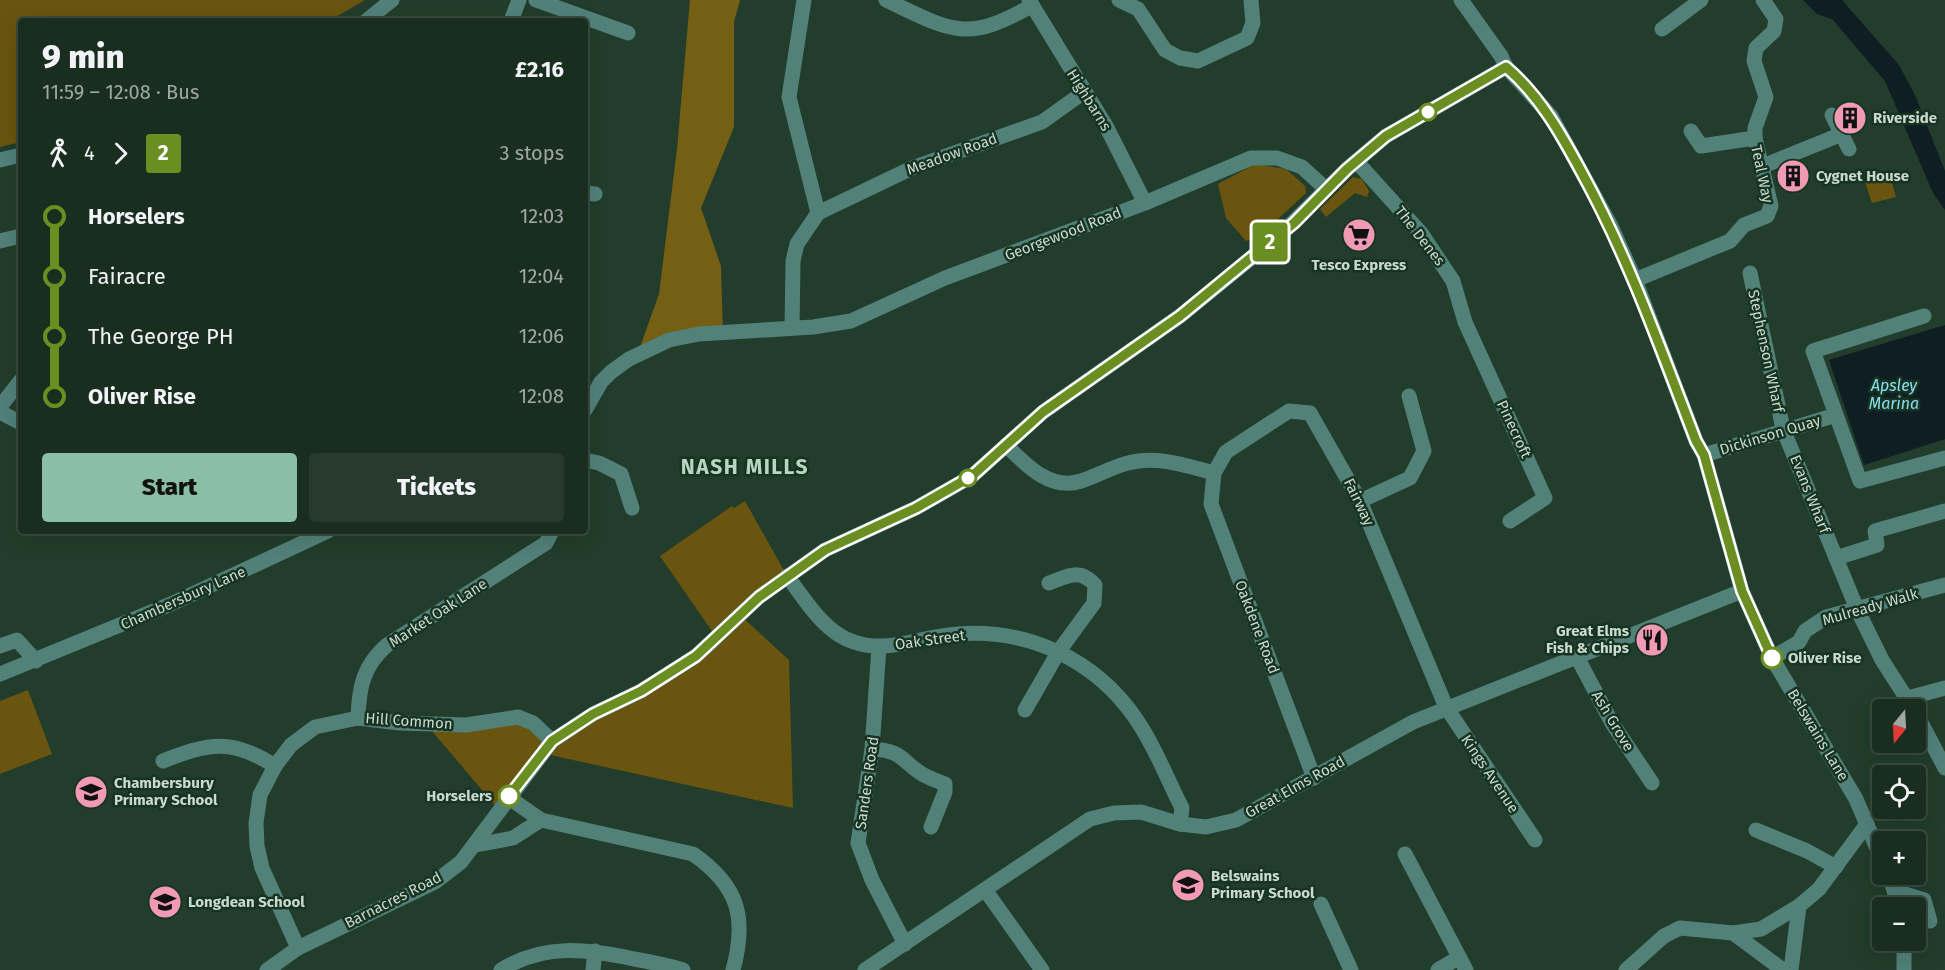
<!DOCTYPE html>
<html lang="en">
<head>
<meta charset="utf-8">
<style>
	:root { --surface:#1a2e20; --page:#273a2d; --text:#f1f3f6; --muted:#9fa8a5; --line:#384a3e; --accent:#8abfa5 }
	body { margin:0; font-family:"Fira Sans",sans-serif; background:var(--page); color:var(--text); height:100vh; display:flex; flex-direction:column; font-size:22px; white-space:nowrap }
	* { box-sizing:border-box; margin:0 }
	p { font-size:20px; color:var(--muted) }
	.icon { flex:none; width:33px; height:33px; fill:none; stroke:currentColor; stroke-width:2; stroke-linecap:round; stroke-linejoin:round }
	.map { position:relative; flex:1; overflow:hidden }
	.drawer { position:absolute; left:18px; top:18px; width:570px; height:516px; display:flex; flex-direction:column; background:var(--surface); border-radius:6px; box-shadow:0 6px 24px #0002,0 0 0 2px var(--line) }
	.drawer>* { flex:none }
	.badge { padding:0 12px; border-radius:4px; font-size:21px; line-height:39px }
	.needle { width:39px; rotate:198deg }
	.fabs { position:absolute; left:1872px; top:699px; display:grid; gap:12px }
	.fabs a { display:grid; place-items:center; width:54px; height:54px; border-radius:6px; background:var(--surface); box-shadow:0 6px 24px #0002,0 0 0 2px var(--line); font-size:30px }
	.map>.badge { position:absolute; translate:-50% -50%; box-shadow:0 0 0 3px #fff }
	.legs { display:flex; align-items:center; gap:9px; height:66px; padding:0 24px; font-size:20px }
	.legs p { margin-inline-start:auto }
	.overview { display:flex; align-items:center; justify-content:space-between; height:102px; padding:0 24px }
	h1 { font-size:33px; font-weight:800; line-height:45px }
	.cta { display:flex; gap:12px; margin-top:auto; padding:12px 24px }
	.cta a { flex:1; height:69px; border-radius:6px; background:var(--accent); color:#111; font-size:24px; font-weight:800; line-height:69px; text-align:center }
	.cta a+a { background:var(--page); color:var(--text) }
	ul { padding:0 24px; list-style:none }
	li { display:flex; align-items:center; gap:21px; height:60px; font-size:22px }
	li i { display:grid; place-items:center; width:9px; height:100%; margin:0 8px; background:currentColor }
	li i::after { content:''; width:15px; height:15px; margin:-8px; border:4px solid; border-radius:50%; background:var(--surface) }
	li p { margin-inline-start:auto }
	li:first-child i { background:linear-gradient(#0000 50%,currentColor 0) }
	li:last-child i { background:linear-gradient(currentColor 50%,#0000 0) }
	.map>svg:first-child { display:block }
</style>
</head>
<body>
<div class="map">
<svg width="1945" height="970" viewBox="0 0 1945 970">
	<rect width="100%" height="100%" fill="#223d2b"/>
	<g fill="#69550f">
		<path d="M0 0H365L329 21H21V142L0 147Z"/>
		<path d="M1255 164 1286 169 1305 186 1306 193 1263 233 1246 241 1226 218 1218 184Z"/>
		<path d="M1890 175 1896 197 1872 203 1865 182Z"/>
		<path d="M1353 177 1362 179 1369 191 1367 197 1355 193 1326 217 1320 209Z"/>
		<path d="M745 501 787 576 740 615 789 660 793 808 541 753 499 810 426 724 518 717 552 740 716 637 660 556 732 506 734 508Z"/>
		<path d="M28 690 52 754 0 774V701Z"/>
	</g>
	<path fill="#745f14" d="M690 0H740L734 22V127L701 208 721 266 723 335 639 350 659 294 677 149Z"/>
	<g fill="#0e1e22">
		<path d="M1803 0H1842L1899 65 1915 95 1945 171V210L1933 193 1885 81 1832 19 1817 14Z"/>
		<path d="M1945 325V439L1864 465 1829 360Z"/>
	</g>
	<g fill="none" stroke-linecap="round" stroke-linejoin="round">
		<g stroke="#52817a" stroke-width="15">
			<path d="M536 0 628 33"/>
			<path d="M886 0C950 30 965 44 1031 6"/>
			<path d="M1029 0 1106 126 1145 203"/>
			<path d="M1119 0 1138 9 1165 50 1180 58 1198 61 1247 38 1253 23 1251 0"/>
			<path d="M1461 0 1501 56 1506 67 1551 116 1611 226 1635 280 1696 441 1704 455 1742 591 1772 658 1856 799 1882 860"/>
			<path d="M366 21 392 0"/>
			<path d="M511 21 519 0"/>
			<path d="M1662 29 1701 0"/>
			<path d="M1832 115 1849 149"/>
			<path d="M1691 131 1701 146 1755 138"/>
			<path d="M0 160 21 155"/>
			<path d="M1357 162 1421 233 1453 281 1465 322 1545 498 1510 521"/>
			<path d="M1763 166 1842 134"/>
			<path d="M585 193 595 194"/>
			<path d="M818 213 912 168 1042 122 1084 92"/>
			<path d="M0 241 21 236"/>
			<path d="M1750 273 1783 429 1857 609 1882 660 1914 710"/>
			<path d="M1635 280 1730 241 1744 225 1767 216 1771 206 1755 138V128L1766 97 1754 61 1756 48 1774 31 1776 19 1763 0"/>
			<path d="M1924 316 1813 351 1860 481 1945 458"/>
			<path d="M792 328 793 261 797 244 818 213 789 97 804 0"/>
			<path d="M0 407 21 380"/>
			<path d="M585 410 601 382 611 372 629 359 669 340 699 334 813 327 851 321 945 278 1145 203 1251 158H1277L1302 167 1326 189"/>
			<path d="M0 412 21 423"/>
			<path d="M1006 445C1026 465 1050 491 1081 481 1097 476 1112 467 1128 463 1157 455 1187 466 1214 473"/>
			<path d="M1704 455 1836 415"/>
			<path d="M585 460 599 463 621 474 632 508"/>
			<path d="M1360 501 1410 478 1424 451 1409 396"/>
			<path d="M1836 558 1877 545 1875 531 1945 511"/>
			<path d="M787 576C805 599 824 633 854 642 888 654 922 636 957 634 1028 628 1096 660 1136 719 1155 746 1167 779 1182 808L1180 824"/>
			<path d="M0 646 17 640 36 661"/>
			<path d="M879 647 872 749 858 843 872 880 905 944"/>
			<path d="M1577 657 1612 723 1652 783"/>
			<path d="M1772 658 1799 642 1805 631 1826 617 1945 585"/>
			<path d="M0 674 171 604 328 531"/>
			<path d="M1908 698 1945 688"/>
			<path d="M1025 710 1059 651 1094 603 1095 585C1080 568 1068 576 1049 583"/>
			<path d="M1916 713 1945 768"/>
			<path d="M358 718C359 687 363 666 387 645L546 543 552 531"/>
			<path d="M872 749C904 751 900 760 922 774 929 778 937 781 945 784V792L931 827"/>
			<path d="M163 761C208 743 232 738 275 766"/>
			<path d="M1314 778 1211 504 1214 473 1226 452 1289 411 1310 413 1360 501 1446 707 1535 840"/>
			<path d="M508 797 541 820 693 854C739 886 747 918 733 970"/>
			<path d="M1756 830 1807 851 1836 867"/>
			<path d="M476 845 513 838 541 820"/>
			<path d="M1405 854 1466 970"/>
			<path d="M1889 874 1899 908"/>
			<path d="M986 891 1042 970"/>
			<path d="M1895 891 1924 900 1930 921"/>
			<path d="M1321 904 1351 970"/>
			<path d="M1733 933 1783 970"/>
			<path d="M1904 940V970"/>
			<path d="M298 948 262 868 257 846 256 823 260 795 275 766 291 745 315 727 358 718 400 723 466 725 518 717 533 723 552 741"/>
			<path d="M267 970 298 948 435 882 461 862 552 741 593 714 641 691 696 656 759 597 825 550 916 508 972 476 1043 412 1180 316 1282 233 1347 169 1386 136 1506 67"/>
			<path d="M501 970C544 943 587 949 634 959 651 962 667 965 683 970"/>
			<path d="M593 970 595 951"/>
			<path d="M865 970 1090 819 1114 813 1141 812 1180 824 1206 827 1236 820 1413 722 1742 591"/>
			<path d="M1438 970 1458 958"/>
			<path d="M1626 970 1664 936 1680 928 1733 933 1761 929 1799 906 1819 889 1867 824"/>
			<path d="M1791 970 1799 906"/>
		</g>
	</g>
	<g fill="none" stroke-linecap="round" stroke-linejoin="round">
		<g stroke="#fff" stroke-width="14">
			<path id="line-1" d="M509 796 552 741 593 714 641 691 696 656 759 597 825 550 916 508 972 476 1043 412 1180 316 1248 260 1294 223 1347 169 1386 136 1506 67C1540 96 1561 134 1582 173 1629 259 1661 350 1696 441L1704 455 1742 591 1772 658"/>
		</g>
		<use href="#line-1" stroke="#6b8e23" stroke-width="9"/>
	</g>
	<defs>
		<g id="building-disc" transform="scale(1.725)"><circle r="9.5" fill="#f09ab5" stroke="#173321"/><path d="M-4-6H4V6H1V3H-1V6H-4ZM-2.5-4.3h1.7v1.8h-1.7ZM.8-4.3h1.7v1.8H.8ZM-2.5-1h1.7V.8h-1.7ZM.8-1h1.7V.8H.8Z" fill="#111"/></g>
		<g id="supermarket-disc" transform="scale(1.725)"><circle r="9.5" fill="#f09ab5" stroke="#173321"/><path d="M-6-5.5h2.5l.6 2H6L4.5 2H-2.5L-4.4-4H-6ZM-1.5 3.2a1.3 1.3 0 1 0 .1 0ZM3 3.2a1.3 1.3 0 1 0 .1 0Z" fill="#111"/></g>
		<g id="restaurant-disc" transform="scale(1.725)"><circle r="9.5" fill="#f09ab5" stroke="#173321"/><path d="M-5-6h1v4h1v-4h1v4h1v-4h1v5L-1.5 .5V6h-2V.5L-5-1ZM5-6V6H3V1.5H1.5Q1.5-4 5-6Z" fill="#111"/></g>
		<g id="school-disc" transform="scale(1.725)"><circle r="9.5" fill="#f09ab5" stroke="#173321"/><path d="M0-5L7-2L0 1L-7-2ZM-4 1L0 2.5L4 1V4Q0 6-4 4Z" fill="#111"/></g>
	</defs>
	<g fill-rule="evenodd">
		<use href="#building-disc" x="1850" y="118"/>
		<use href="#building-disc" x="1793" y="176"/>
		<use href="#supermarket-disc" x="1359" y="235"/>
		<use href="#restaurant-disc" x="1652" y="640"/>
		<use href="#school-disc" x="91" y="792"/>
		<use href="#school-disc" x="1188" y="885"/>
		<use href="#school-disc" x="165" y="902"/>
	</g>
	<g fill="#fff" stroke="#6b8e23" stroke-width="3">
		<circle cx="1428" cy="112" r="8"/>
		<circle cx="968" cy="478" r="8"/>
		<circle cx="1772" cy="658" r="10"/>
		<circle cx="509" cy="796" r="10"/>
	</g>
	<g text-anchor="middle" stroke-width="5" stroke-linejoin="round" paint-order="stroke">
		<g font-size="15" fill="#cadace" stroke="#173321">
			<text transform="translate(1089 100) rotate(58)" y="5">Highbarns</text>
			<text transform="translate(952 154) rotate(-20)" y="5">Meadow Road</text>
			<text transform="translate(1762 174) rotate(78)" y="5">Teal Way</text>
			<text transform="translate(1063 234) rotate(-21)" y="5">Georgewood Road</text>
			<text transform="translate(1420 236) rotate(52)" y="5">The Denes</text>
			<text transform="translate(1766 351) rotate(78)" y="5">Stephenson Wharf</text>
			<text transform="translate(1514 429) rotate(65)" y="5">Pinecroft</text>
			<text transform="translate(1770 435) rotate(-17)" y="5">Dickinson Quay</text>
			<text transform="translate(1810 494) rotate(68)" y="5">Evans Wharf</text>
			<text transform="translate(1359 502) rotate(64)" y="5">Fairway</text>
			<text transform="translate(183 598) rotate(-24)" y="5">Chambersbury Lane</text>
			<text transform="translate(1870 607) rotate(-16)" y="5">Mulready Walk</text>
			<text transform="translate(438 613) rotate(-33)" y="5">Market Oak Lane</text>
			<text transform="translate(1257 627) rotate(69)" y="5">Oakdene Road</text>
			<text transform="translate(930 640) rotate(-8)" y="5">Oak Street</text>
			<text transform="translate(409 721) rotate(4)" y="5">Hill Common</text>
			<text transform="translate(1613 721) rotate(59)" y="5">Ash Grove</text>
			<text transform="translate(1818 735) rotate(59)" y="5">Belswains Lane</text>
			<text transform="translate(1490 774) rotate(56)" y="5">Kings Avenue</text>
			<text transform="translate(867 783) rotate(-82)" y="5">Sanders Road</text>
			<text transform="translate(1295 787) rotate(-29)" y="5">Great Elms Road</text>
			<text transform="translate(393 900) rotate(-27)" y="5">Barnacres Road</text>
		</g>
		<g font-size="15" font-weight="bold" fill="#cadace" stroke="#173321" text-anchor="start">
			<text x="1873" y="123">Riverside</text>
			<text x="1816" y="181">Cygnet House</text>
			<text x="1359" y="270" text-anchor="middle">Tesco Express</text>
			<text x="1629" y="636" text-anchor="end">Great Elms<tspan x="1629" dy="17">Fish &amp; Chips</tspan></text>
			<text x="114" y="788">Chambersbury<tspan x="114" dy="17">Primary School</tspan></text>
			<text x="1211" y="881">Belswains<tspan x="1211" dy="17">Primary School</tspan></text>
			<text x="188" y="907">Longdean School</text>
		</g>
		<g font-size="15" font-weight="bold" fill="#cadace" stroke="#173321" text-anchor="start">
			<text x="1788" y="663">Oliver Rise</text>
			<text x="492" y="801" text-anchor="end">Horselers</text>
		</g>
		<g font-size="16" font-style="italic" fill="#8adff5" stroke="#173321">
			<text x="1894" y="391">Apsley<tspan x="1894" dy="18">Marina</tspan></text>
		</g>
		<g font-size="21" font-weight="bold" letter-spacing="1.5" fill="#b6d6bf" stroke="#173321">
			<text x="745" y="474">NASH MILLS</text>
		</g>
	</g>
</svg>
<div class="fabs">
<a><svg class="needle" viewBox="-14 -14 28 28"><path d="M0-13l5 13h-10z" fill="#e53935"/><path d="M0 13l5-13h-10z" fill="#9fa8a5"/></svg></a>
<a><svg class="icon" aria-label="locate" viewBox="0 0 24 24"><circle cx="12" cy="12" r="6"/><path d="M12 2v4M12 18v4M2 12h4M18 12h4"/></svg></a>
<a>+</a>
<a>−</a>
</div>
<b class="badge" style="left:1270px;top:242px;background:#6b8e23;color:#fff">2</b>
<section class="drawer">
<div class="overview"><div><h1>9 min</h1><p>11:59 – 12:08 · Bus</p></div><b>£2.16</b></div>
<div class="legs"><svg class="icon" aria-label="walk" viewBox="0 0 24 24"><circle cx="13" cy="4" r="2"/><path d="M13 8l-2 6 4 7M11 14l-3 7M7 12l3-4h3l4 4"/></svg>4<svg class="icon" aria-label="forward" viewBox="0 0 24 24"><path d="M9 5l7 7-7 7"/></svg><b class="badge" style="background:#6b8e23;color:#fff">2</b><p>3 stops</p></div>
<ul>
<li><i style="color:#6b8e23"></i><b>Horselers</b><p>12:03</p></li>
<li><i style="color:#6b8e23"></i><span>Fairacre</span><p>12:04</p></li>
<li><i style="color:#6b8e23"></i><span>The George PH</span><p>12:06</p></li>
<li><i style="color:#6b8e23"></i><b>Oliver Rise</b><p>12:08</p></li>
</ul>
<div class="cta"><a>Start</a><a>Tickets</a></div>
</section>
</div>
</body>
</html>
